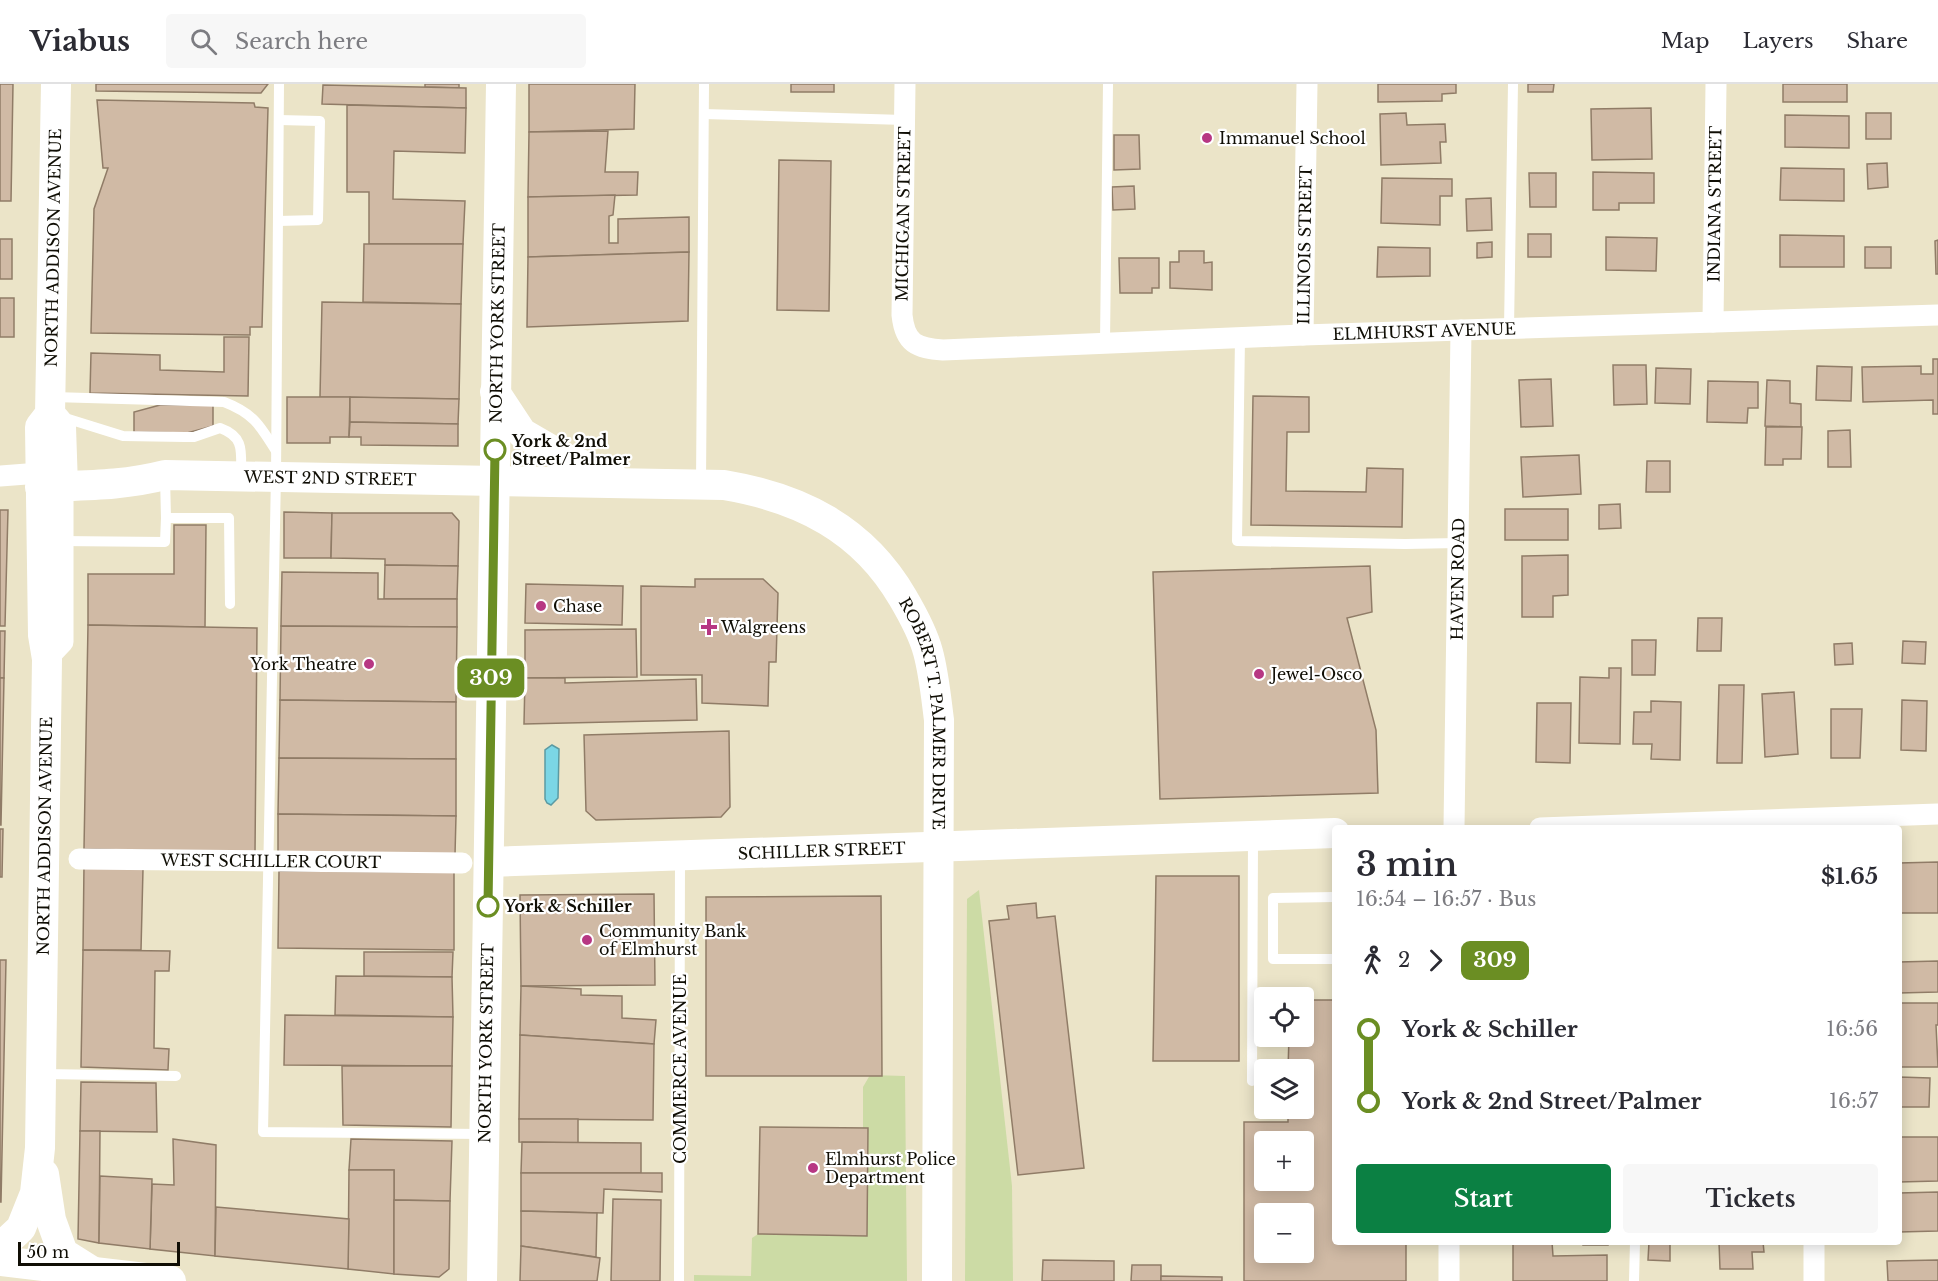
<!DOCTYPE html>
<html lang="en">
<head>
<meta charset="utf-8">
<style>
	:root { --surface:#fff; --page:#f7f7f7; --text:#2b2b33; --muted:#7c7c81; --line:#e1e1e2; --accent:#0b8043 }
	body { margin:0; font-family:"Libre Baskerville",serif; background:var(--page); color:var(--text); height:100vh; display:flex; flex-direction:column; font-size:22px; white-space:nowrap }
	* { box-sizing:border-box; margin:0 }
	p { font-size:20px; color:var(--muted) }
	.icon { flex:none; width:33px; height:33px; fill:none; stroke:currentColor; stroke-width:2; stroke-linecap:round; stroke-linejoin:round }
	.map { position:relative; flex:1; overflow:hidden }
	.details { position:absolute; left:1332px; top:741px; width:570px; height:420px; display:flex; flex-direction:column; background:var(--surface); border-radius:6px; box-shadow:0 3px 15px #0003 }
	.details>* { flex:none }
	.badge { padding:0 12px; border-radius:9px; font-size:21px; line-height:39px }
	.tools { position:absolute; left:1254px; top:903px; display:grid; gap:12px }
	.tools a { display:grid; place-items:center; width:60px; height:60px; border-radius:6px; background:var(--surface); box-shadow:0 3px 15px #0003; font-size:30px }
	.scale { position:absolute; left:18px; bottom:15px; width:162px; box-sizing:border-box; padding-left:6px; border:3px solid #100e05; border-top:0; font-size:16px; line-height:21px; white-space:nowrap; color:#100e05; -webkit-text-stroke:4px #fff; paint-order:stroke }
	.map>.badge { position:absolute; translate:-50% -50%; box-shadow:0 0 0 3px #fff }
	.legs { display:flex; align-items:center; gap:9px; height:66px; padding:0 24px; font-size:20px }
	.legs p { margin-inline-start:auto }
	.headline { display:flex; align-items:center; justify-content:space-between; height:102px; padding:0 24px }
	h1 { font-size:33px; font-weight:600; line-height:45px }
	.cta { display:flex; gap:12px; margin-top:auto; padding:12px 24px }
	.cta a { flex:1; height:69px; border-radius:6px; background:var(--accent); color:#fff; font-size:24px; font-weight:600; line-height:69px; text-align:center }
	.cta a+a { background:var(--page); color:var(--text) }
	ul { padding:0 24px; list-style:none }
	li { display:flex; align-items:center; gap:21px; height:72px; font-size:22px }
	li i { display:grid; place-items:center; width:9px; height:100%; margin:0 8px; background:currentColor }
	li i::after { content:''; width:15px; height:15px; margin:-8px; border:4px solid; border-radius:50%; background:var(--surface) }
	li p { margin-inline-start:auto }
	li:first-child i { background:linear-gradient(#0000 50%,currentColor 0) }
	li:last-child i { background:linear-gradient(currentColor 50%,#0000 0) }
	header { display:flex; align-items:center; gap:36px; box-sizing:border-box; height:84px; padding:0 30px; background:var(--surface); border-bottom:2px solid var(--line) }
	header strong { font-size:28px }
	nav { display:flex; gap:33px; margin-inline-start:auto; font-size:21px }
	.search { width:420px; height:54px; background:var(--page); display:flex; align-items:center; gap:15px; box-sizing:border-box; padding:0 21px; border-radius:6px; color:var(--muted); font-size:22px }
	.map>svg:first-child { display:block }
</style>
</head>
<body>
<header>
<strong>Viabus</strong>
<div class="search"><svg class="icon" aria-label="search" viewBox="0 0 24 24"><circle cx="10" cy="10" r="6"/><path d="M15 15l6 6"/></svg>Search here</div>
<nav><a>Map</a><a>Layers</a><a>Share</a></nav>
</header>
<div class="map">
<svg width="1938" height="1197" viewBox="0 0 1938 1197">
	<rect width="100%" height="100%" fill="#ebe4c8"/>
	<g fill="#ccdba5">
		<path d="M979 806 1012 1102 1013 1197H965L967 815Z"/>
		<path d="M870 991 905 992 907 1197H694V1191L751 1192 752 1154 758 1150 867 1152 868 1044H863V1003Z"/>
	</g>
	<path fill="#7bd6e5" stroke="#5b9aa2" stroke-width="1.5" d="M552 661 559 665 558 714 551 721 547 719 545 715V666Z"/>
	<g fill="#d0baa5" stroke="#907c67" stroke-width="1.5" fill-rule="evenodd">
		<path d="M0 0H13L11 117H0Z"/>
		<path d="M96 0H268L261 9 96 7Z"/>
		<path d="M425 0H459V4L425 3Z"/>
		<path d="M529 0H635L634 45 529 48Z"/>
		<rect x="791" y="0" width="43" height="8"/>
		<path d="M1378 0H1456V9L1442 10V17L1378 18Z"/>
		<path d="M1528 0H1554L1553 8H1528Z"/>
		<rect x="1783" y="0" width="64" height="18"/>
		<path d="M323 1 466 4V24L322 20Z"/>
		<path d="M97 16 254 19 255 23 268 24 262 243H250V251L91 249 94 125 108 84H103Z"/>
		<path d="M347 21 466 24 465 69 394 67 393 115 465 117 463 160H369V108H347Z"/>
		<path d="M1651 24 1652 75 1592 76 1591 25Z"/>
		<path d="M1406 29 1407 41 1445 40 1446 58H1440L1441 79 1381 81 1380 30Z"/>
		<rect x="1866" y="29" width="25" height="26"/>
		<path d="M1785 31 1849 32V64L1785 63Z"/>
		<path d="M608 47 605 88H638L637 111 528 113 529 48Z"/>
		<path d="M1114 51H1139L1140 85 1114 86Z"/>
		<path d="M779 76 831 77 829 227 777 226Z"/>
		<path d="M1887 79 1888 103 1868 105 1867 80Z"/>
		<path d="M1781 84 1844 85V117L1780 116Z"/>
		<path d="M1593 88 1654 89V119H1619V126H1593Z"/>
		<path d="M1529 89H1556V123H1530Z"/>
		<path d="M1382 94 1452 95V112H1440V141L1381 139Z"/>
		<path d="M1134 102 1135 125 1113 126 1112 103Z"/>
		<path d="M615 111 613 131 609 132V159H618V135L689 133V168L528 173V113Z"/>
		<path d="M1491 114 1492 146 1467 147 1466 115Z"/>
		<rect x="1528" y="150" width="23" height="23"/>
		<path d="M1780 151 1844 152V183H1780Z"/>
		<path d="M1606 153 1657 154 1656 187 1606 186Z"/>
		<rect x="0" y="155" width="12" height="40"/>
		<path d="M1938 156V190H1936L1935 157Z"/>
		<path d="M1492 158V173L1477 174V159Z"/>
		<path d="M364 160H463L461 220 363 218Z"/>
		<path d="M1378 163 1430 164V192L1377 193Z"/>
		<rect x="1865" y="163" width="26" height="21"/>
		<path d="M1179 167H1204V179L1212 178V206L1170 204V178H1179Z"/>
		<path d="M689 168 688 237 527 243 528 173Z"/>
		<path d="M1119 174H1159V204H1152V209H1120Z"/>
		<rect x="0" y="214" width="14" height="39"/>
		<path d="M322 218 461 220 459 315 320 313Z"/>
		<path d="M224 253H249L248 312 90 309 91 269 160 271V286L224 288Z"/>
		<path d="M1933 275H1938V330H1933V316L1863 318 1862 283 1921 282V290H1933Z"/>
		<path d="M1613 281H1646L1647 320 1614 321Z"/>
		<path d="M1817 282 1852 283 1851 317 1816 316Z"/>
		<path d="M1656 284 1691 285 1690 320 1655 319Z"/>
		<path d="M1551 295 1553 342 1521 343 1519 296Z"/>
		<path d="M1767 296 1790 297V319L1801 320V343L1765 342Z"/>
		<path d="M1708 297 1758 298V324H1748L1747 339 1707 338Z"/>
		<path d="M1253 312 1309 313V348H1287L1286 407 1366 408 1367 384 1403 385 1402 443 1251 441Z"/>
		<path d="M287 313H350L349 353H330V359H287Z"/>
		<path d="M350 313 459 315 458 340 350 338Z"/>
		<path d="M160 321H213V342L187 349 134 348V328Z"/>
		<path d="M350 338 458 340V362L361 361V353H349Z"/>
		<path d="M1766 343H1802L1801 375H1783V381H1765Z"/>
		<path d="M1850 346 1851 383H1828V347Z"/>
		<path d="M1579 371 1581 410 1523 413 1521 373Z"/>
		<path d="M1647 377H1670V408H1646Z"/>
		<path d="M1620 420 1621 444 1599 445V421Z"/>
		<rect x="1505" y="425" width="63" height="31"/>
		<path d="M0 426H8L5 542H0Z"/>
		<path d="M284 428 332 429 331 474H284Z"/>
		<path d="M332 429H452L459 437 458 482 385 481V475L331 474Z"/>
		<path d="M174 441H206L205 543 88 541V490H174Z"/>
		<path d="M1568 471V511L1553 512V533H1522V472Z"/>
		<path d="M385 481 458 482 457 515H384Z"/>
		<path d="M1370 482 1372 528 1347 534 1376 646 1378 709 1160 715 1153 488Z"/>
		<path d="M282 488 378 489V515H457V543L281 542Z"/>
		<path d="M695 495H763L778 509 776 578H769L768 622 702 619V591H641V502L695 503Z"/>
		<path d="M526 500 623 502 622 541 525 539Z"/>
		<path d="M1698 534H1722L1721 567H1697Z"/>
		<path d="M88 541 257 544 255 769 84 765Z"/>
		<path d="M281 542 457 543 456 618 280 616Z"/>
		<path d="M636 545 637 593 525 594V546Z"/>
		<path d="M0 547H5L4 594H0Z"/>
		<path d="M1632 556H1656L1655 591H1632Z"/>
		<path d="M1903 557 1926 558 1925 580 1902 579Z"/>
		<path d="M1852 559 1853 580 1835 581 1834 560Z"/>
		<path d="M1609 584H1621L1620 660 1579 659 1580 593 1609 594Z"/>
		<path d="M0 594H4L1 741H0Z"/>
		<path d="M525 594H565V599L696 595 697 636 524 640Z"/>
		<path d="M1719 601H1744L1742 679H1717Z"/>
		<path d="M1794 608 1798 670 1765 673 1762 610Z"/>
		<path d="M280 616 456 618V675L279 674Z"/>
		<path d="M1902 616 1927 617 1926 667 1901 666Z"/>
		<path d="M1651 617 1681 618 1680 676 1651 675 1652 660H1633L1634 628H1651Z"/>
		<path d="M1537 619H1571L1570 679 1536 678Z"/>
		<path d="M1831 625H1862L1860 674H1831Z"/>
		<path d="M729 647 730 723 721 733 596 736 586 727 584 651Z"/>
		<path d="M279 674 456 675V732L278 730Z"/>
		<path d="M278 730 456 732 455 771 278 770Z"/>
		<path d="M0 745H3L2 793H0Z"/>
		<path d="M1938 778V829H1899V779Z"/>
		<path d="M84 781 143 785 141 866H83Z"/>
		<path d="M279 787 454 788V866L278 864Z"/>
		<path d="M1156 792H1239V977H1153Z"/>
		<path d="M654 810 655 901 521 902 520 811Z"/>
		<path d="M881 812 882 992H706V813Z"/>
		<path d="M1036 819 1037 834 1055 832 1084 1084 1018 1091 989 837 1009 835 1007 822Z"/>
		<path d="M83 866 170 867 169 887H155L154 964 169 965 168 986 81 983Z"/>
		<path d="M364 868H453L452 893 364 892Z"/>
		<path d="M0 876H6L1 1118H0Z"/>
		<path d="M1938 877V908L1899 909V878Z"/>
		<path d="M336 892 452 893 453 933 335 931Z"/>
		<path d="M521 902 581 905V911L622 912V934L656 936 654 960 520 951Z"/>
		<path d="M1304 916H1335V1158H1406V1197H1244V1038H1288V1024H1304V986H1288L1289 952H1304ZM1264 1058H1304V1096H1264ZM1264 1130H1304V1168H1264Z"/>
		<path d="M1899 919H1938V941H1936L1938 983H1899Z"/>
		<path d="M285 931 453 933 452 982 284 981Z"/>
		<path d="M520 951 654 960 653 1036 519 1035Z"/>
		<path d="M342 982H452L451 1043 343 1041Z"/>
		<path d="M1899 993 1930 994 1929 1023H1899Z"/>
		<path d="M81 998 156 999 157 1048 80 1047Z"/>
		<path d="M519 1035H578V1059L519 1058Z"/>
		<path d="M760 1043 868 1044 867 1152 758 1150Z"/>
		<path d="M80 1047H100L99 1159 78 1155Z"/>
		<path d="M1899 1053H1938V1097L1899 1098Z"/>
		<path d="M173 1055 216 1061 215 1172 150 1165 152 1100 174 1101Z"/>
		<path d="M351 1055 452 1057 450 1117 394 1116V1086H349Z"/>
		<path d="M522 1058 641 1059V1089H521Z"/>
		<path d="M349 1086H394V1190L348 1185Z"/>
		<path d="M521 1089H662V1108L604 1105 603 1129 521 1127Z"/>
		<path d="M100 1092 152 1095 150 1165 99 1159Z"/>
		<path d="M1938 1108V1147L1899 1148V1109Z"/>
		<path d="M613 1115 661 1116 660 1197H611Z"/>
		<path d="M394 1116 450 1117 449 1185 439 1193 394 1190Z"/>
		<path d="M216 1123 349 1135 348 1185 215 1172Z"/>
		<path d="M521 1127 597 1129 596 1173 521 1162Z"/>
		<path d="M1513 1158H1552L1553 1172 1607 1171V1197H1513Z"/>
		<rect x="1583" y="1158" width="25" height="3"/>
		<path d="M1649 1158H1670V1177L1648 1176Z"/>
		<path d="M1719 1158H1763L1764 1168H1752L1753 1185H1720Z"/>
		<path d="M521 1162 600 1174 597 1197H520Z"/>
		<path d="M1043 1176 1114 1177V1197H1042Z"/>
		<path d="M1938 1176V1197H1888L1887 1177Z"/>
		<path d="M1132 1181H1161V1197H1131Z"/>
		<path d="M1161 1192 1222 1193V1197H1161Z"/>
	</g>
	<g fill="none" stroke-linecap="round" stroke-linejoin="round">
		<g stroke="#fff" stroke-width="10">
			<path d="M279 0 276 392 263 1048 484 1050"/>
			<path d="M704 30 904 36"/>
			<path d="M278 137 318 136 320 37 279 36"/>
			<path d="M1509 244 1513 0"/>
			<path d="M1240 254 1237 457 1405 460 1458 459"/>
			<path d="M1105 259 1108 0"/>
			<path d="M53 313 224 318C253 329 260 341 276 367"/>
			<path d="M62 333 123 352 185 353H194L220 344C245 353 241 368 241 390"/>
			<path d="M165 392 166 434"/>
			<path d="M701 399 704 0"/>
			<path d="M60 457 165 458 166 434H229L230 520"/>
			<path d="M1335 813 1273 814V875H1335"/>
			<path d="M43 990 176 992"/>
			<path d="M1252 997 1253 755"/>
			<path d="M679 1197 680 772"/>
			<path d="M1634 1197 1635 1158"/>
		</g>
		<g stroke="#fff" stroke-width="21">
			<path id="s1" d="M905 0 902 231C905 260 917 264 943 266L1303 251 1938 231"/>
			<path id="s2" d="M1713 238 1716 0"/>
			<path id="s3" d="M1303 251 1307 0"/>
			<path d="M0 392 40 389"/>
			<path d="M47 575 63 558V402"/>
			<path id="s4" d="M1454 744 1461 246"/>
			<path d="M1540 744 1938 730"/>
			<path id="s5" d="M79 775 462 779"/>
			<path d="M1449 1197V1158"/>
			<path d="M1814 1197V1158"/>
		</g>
		<g stroke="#fff" stroke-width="30">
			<path d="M495 308 522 349 565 374 612 392"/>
			<path d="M50 330 61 343 63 402"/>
			<path id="s6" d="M40 403C84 401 122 402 165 391L724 401C801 414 863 445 903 514 913 531 923 549 928 568 934 590 936 613 939 636L937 1197"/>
			<path id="s7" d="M489 778 1335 749"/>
			<path d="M44 1090 51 1136 63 1169 90 1186"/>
			<path id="s8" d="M0 1164 21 1144 35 1109 40 1064 47 575 43 551 40 343 50 330 56 0"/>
			<path d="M0 1177 171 1197"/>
			<path id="s9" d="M482 1197 501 0"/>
		</g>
	</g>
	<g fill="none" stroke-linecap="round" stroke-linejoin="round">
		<g stroke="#fff" stroke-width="14">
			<path id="line-1" d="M488 822 495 366"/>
		</g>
		<use href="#line-1" stroke="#6b8e23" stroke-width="9"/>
	</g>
	<g fill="#b73783" stroke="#fff" stroke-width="2">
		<circle cx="1207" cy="54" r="6"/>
		<circle cx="541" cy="522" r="6"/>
		<path d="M706 534h6v6h6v6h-6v6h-6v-6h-6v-6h6z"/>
		<circle cx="369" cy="580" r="6"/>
		<circle cx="1259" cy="590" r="6"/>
		<circle cx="587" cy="856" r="6"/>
		<circle cx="813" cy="1084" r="6"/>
	</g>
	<g fill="#fff" stroke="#6b8e23" stroke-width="3">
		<circle cx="495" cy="366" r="10"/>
		<circle cx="488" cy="822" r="10"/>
	</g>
	<g text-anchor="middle" stroke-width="4.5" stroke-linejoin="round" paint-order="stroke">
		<g font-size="16" fill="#100e05" stroke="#fff" text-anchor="start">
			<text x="1219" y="60">Immanuel School</text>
			<text x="553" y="528">Chase</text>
			<text x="721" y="549">Walgreens</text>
			<text x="357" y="586" text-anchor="end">York Theatre</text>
			<text x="1271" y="596">Jewel-Osco</text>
			<text x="599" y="853">Community Bank<tspan x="599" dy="18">of Elmhurst</tspan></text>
			<text x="825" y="1081">Elmhurst Police<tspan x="825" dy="18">Department</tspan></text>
		</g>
		<g font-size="16" fill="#100e05" stroke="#fff">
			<text dy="6" stroke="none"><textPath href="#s2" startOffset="118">INDIANA STREET</textPath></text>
			<text transform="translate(903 130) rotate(-89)" y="6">MICHIGAN STREET</text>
			<text dy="6" stroke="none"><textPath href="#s3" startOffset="90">ILLINOIS STREET</textPath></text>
			<text dy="6" stroke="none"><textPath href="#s8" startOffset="1016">NORTH ADDISON AVENUE</textPath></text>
			<text dy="6" stroke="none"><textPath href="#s9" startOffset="958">NORTH YORK STREET</textPath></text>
			<text dy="6" stroke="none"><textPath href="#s1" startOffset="774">ELMHURST AVENUE</textPath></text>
			<text dy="6" stroke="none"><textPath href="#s6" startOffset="291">WEST 2ND STREET</textPath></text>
			<text dy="6" stroke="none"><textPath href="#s4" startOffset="249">HAVEN ROAD</textPath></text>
			<text dy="6" stroke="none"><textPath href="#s6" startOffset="1024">ROBERT T. PALMER DRIVE</textPath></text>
			<text dy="6" stroke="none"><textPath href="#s8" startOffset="424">NORTH ADDISON AVENUE</textPath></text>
			<text dy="6" stroke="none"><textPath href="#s7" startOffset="333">SCHILLER STREET</textPath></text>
			<text dy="6" stroke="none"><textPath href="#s5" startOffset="192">WEST SCHILLER COURT</textPath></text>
			<text dy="6" stroke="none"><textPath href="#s9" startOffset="238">NORTH YORK STREET</textPath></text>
			<text transform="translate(680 985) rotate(-90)" y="6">COMMERCE AVENUE</text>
		</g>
		<g font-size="16" font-weight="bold" fill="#100e05" stroke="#fff" text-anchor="start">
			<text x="512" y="363">York &amp; 2nd<tspan x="512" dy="18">Street/Palmer</tspan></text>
			<text x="504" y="828">York &amp; Schiller</text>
		</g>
	</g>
</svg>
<div class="tools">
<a><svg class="icon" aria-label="locate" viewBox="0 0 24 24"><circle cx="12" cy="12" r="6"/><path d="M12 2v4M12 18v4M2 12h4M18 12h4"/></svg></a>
<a><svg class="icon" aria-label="layers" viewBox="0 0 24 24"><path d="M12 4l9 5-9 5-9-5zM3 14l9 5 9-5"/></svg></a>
<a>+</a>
<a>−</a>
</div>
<div class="scale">50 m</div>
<b class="badge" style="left:491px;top:594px;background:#6b8e23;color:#fff">309</b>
<section class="details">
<div class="headline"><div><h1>3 min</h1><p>16:54 – 16:57 · Bus</p></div><b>$1.65</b></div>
<div class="legs"><svg class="icon" aria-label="walk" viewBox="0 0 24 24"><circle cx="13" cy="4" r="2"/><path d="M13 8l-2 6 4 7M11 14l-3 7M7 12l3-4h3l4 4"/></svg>2<svg class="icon" aria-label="forward" viewBox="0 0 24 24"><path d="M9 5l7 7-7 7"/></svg><b class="badge" style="background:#6b8e23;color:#fff">309</b></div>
<ul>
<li><i style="color:#6b8e23"></i><b>York &amp; Schiller</b><p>16:56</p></li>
<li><i style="color:#6b8e23"></i><b>York &amp; 2nd Street/Palmer</b><p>16:57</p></li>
</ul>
<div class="cta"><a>Start</a><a>Tickets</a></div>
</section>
</div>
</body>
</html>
